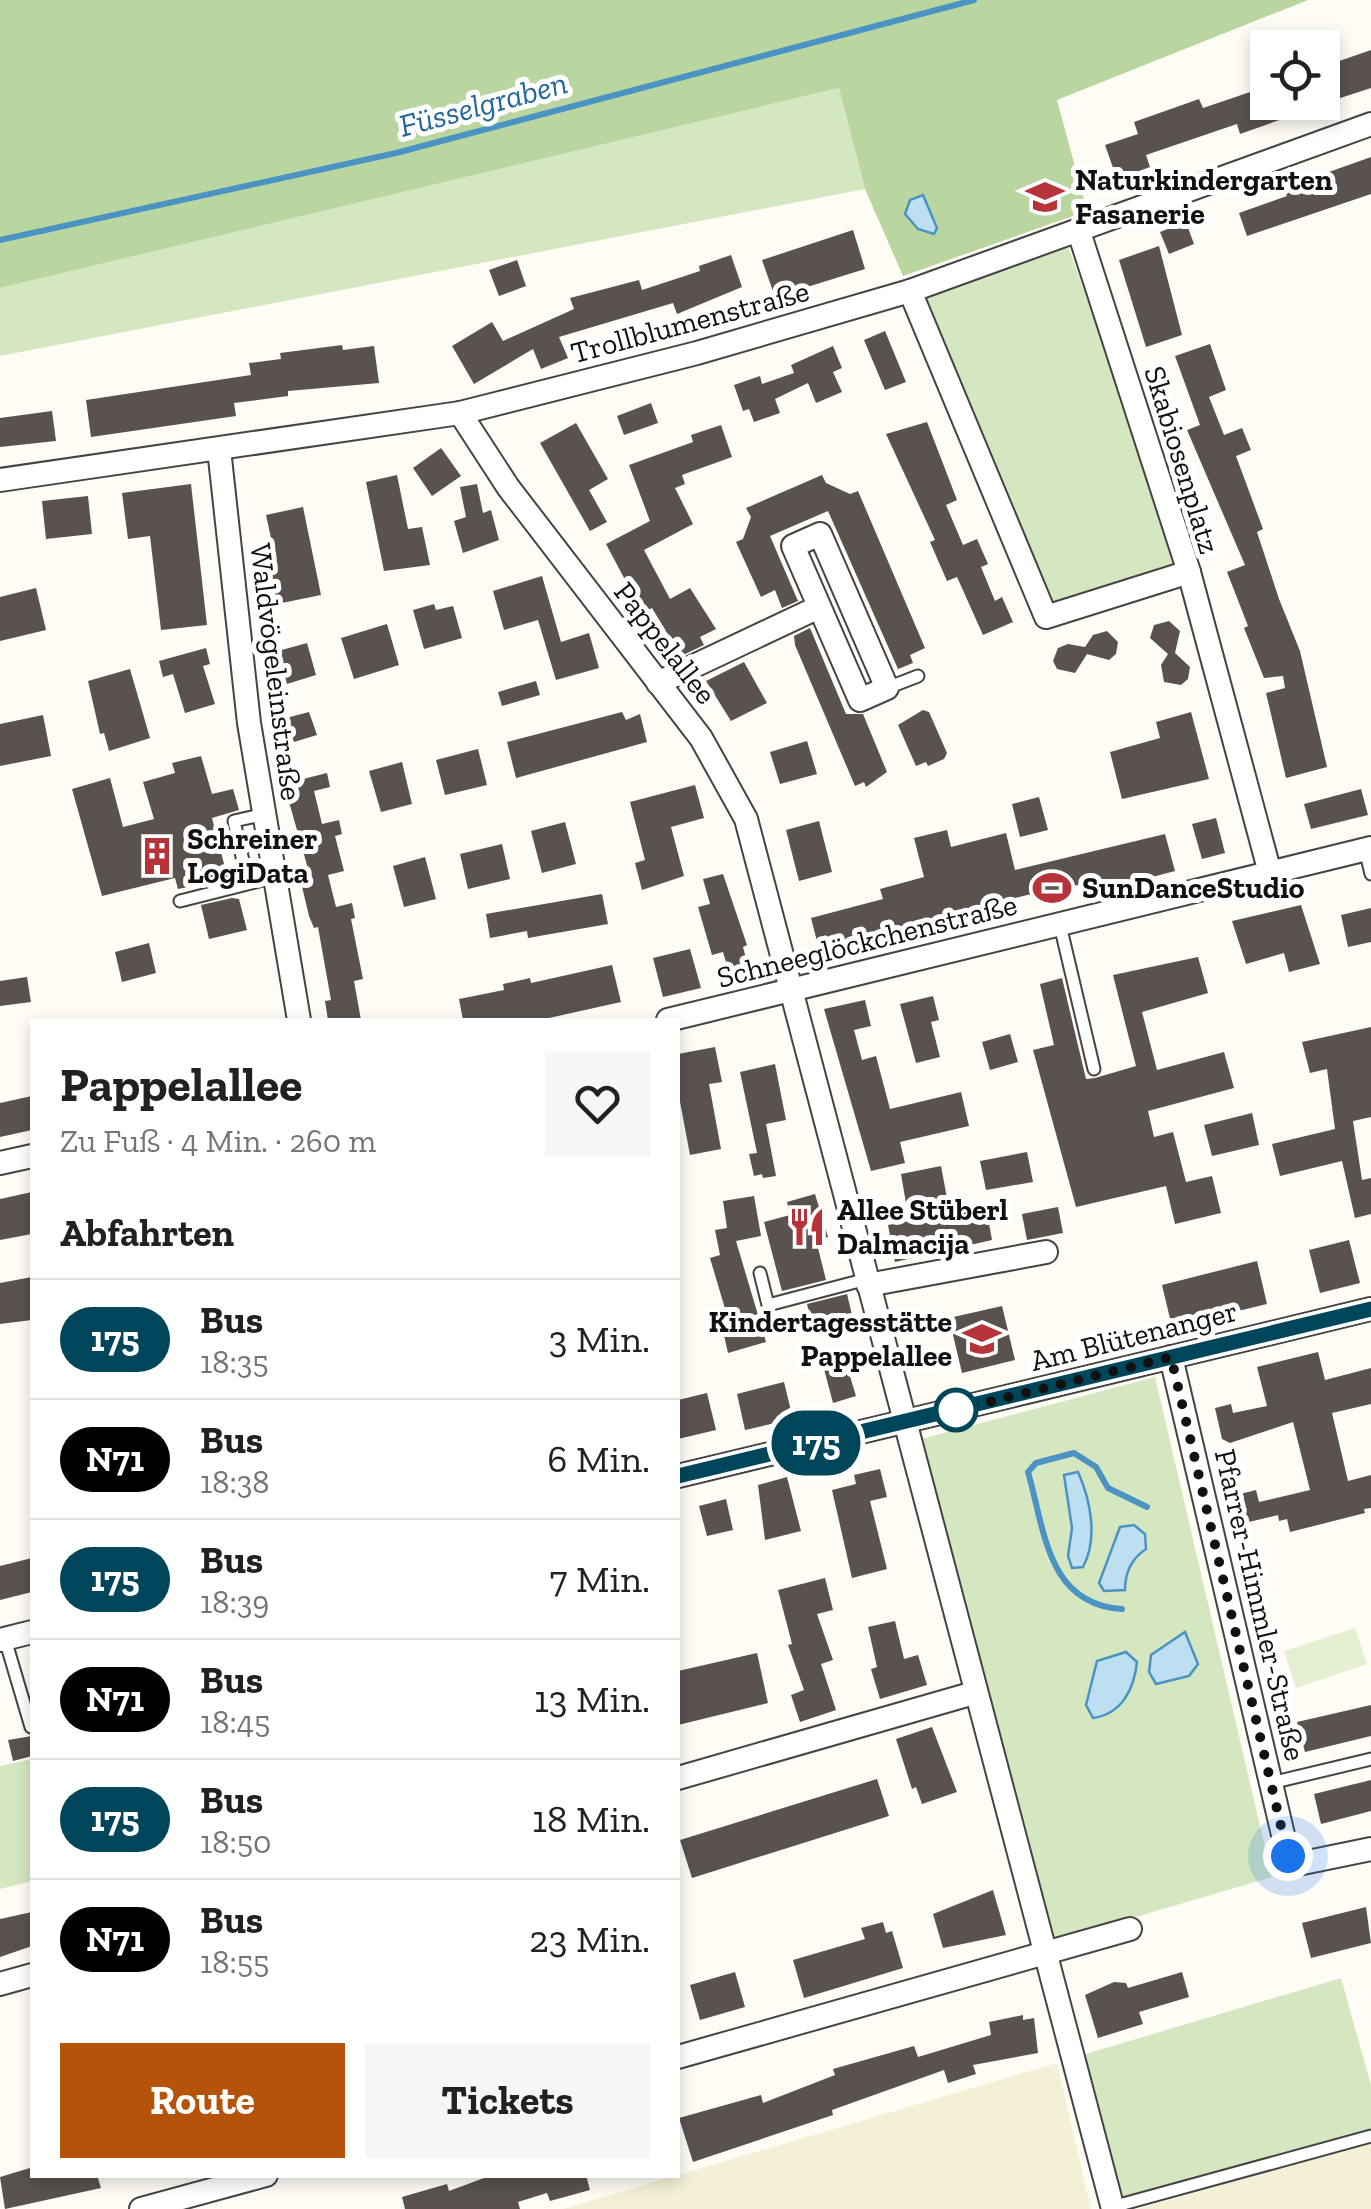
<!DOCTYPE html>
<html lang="de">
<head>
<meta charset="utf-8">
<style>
	:root { --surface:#fff; --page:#f6f6f6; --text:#202124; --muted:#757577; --line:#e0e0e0; --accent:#b45309 }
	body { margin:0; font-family:"Zilla Slab",serif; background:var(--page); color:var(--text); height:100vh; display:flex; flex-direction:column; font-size:38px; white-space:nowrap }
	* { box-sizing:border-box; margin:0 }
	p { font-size:32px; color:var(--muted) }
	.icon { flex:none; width:55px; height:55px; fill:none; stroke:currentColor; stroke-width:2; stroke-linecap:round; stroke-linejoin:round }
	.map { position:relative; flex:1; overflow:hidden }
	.details { position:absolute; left:30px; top:1018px; width:650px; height:1160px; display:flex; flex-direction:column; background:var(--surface); border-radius:0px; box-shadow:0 5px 15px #0003 }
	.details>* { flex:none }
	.badge { padding:0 20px; border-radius:32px; font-size:35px; line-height:65px }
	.controls { position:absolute; left:1250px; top:30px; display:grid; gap:20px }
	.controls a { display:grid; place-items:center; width:90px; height:90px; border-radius:0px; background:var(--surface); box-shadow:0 5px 15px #0003; font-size:50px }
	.you { position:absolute; width:50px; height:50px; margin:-25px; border:8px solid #fff; border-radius:50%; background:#1a73e8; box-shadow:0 0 0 15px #1a73e833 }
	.map>.badge { position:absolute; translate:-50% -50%; box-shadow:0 0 0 5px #fff }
	h2 { padding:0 30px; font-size:38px; line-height:90px }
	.round { display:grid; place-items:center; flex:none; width:105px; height:105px; border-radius:0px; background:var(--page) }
	.overview { display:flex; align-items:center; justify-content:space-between; height:170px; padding:0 30px }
	h1 { font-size:48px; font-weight:700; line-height:75px }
	.cta { display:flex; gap:20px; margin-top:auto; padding:20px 30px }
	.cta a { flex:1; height:115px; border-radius:0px; background:var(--accent); color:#fff; font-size:40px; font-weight:700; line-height:115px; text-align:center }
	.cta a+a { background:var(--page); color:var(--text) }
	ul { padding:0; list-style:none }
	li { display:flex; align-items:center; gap:30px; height:120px; padding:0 30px; border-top:2px solid var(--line) }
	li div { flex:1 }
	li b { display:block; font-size:38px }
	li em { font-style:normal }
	li .badge { min-width:110px; font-weight:700; text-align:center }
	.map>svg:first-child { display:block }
</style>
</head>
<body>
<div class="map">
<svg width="1371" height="2209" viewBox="0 0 1371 2209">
	<rect width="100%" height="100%" fill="#fefcf5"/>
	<g fill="#f3f0d6">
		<path d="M1057 2063 1091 2209H563Z"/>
		<path d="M1371 2142V2209H1138Z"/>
	</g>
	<g fill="#d5e7c0">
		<path d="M839 88 865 189 0 356V288Z"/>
		<path d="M1068 246 1182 565 1047 607 920 298Z"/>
		<path d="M1155 1377 1272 1877 1054 1941 921 1439Z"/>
		<path d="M32 1759V1881L0 1889V1766Z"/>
		<path d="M1341 1978 1371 2085V2129L1117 2199 1079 2056Z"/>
	</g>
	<path fill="#b9d6a1" d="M0 0H1308L1057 100 1087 211 903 276 865 189 839 88 0 288Z"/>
	<path fill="#e5efd1" d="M1355 1628 1367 1664 1296 1688 1284 1651Z"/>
	<g fill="#bedef2" stroke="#4b93c3" stroke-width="2.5">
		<path d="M923 195 937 228 934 234 918 229 905 214 910 200Z"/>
		<path d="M1078 1472C1091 1501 1098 1539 1083 1567L1072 1568 1068 1556 1072 1528 1064 1475Z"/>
		<path d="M1134 1525 1145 1534 1146 1549C1131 1559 1125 1572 1125 1590L1104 1591 1099 1583 1120 1527Z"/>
		<path d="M1185 1632 1198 1664 1189 1676 1156 1684 1149 1672 1151 1655Z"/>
		<path d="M1126 1652 1137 1662C1134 1689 1122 1714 1093 1718L1086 1705 1097 1661Z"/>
	</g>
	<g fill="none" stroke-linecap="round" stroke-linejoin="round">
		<g stroke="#4b93c3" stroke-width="6">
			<path d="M0 240 396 153 974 0"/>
			<path d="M1122 1609C1047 1604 1045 1531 1028 1472L1036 1463 1074 1453 1096 1467 1108 1488 1147 1507"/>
		</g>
	</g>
	<g fill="#59524e">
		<path d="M1371 50V88L1322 104V67Z"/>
		<path d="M1262 88 1267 102 1319 106 1240 134 1237 124 1146 155 1150 167 1117 179 1105 145 1138 134 1134 122 1199 99 1203 108Z"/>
		<path d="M1371 157V194L1247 236 1239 213 1287 196 1284 188Z"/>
		<path d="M1186 222 1194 244 1169 254 1160 232Z"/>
		<path d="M853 230 865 269 775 297 762 260Z"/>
		<path d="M1159 246 1182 335 1146 347 1119 260Z"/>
		<path d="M731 255 742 287 677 314 673 303 559 337 568 358 541 369 533 349 474 384 452 346 492 322 503 341 574 309 570 298 639 280 642 290 700 271 699 266Z"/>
		<path d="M517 260 526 286 499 296 489 270Z"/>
		<path d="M885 331 906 382 885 390 864 340Z"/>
		<path d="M1210 344 1226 390 1209 397 1224 435 1242 428 1251 450 1236 456 1263 529 1257 532 1279 599 1300 651 1327 767 1286 778 1266 693 1285 688 1283 676 1264 678 1244 628 1248 626 1227 572 1245 565 1187 430 1200 425 1175 356Z"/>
		<path d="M342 345 343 350 374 346 379 383 288 391V396L234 403 236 416 91 437 86 400 251 375 249 363 281 359 280 353Z"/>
		<path d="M833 346 842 368 833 372 842 392 816 403 808 383 775 399 780 413 754 422 749 409 743 411 734 385 760 376 762 384 794 373 791 365Z"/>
		<path d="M651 403 658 423 624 435 617 416Z"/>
		<path d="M52 411 56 441 0 447V418Z"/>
		<path d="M927 422 957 500 946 505 963 545 977 539 988 564 981 567 995 601 1002 597 1013 622 983 635 957 577 947 581 930 542 935 540 886 434Z"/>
		<path d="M576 423 608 479 589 490 607 522 590 531 540 443Z"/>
		<path d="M721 425 732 457 682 475 685 484 675 488 693 524 644 550 670 599 690 588 716 629 700 637 704 645 681 656 652 608 646 611 635 589 631 591 606 544 650 521 629 465 693 442 691 435Z"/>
		<path d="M441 448 461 476 432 496 413 468Z"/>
		<path d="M397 475 408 529 422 527 430 565 384 571 366 482Z"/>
		<path d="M822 475 826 483 850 494 858 491 925 648 910 655 913 663 898 669 828 511 770 536 798 601 782 608 775 590 761 597 736 542 743 539 751 517 746 508Z"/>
		<path d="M191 484 207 625 161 630 150 536 128 539 122 493Z"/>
		<path d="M477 484 483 513 491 510 499 540 463 553 454 521 466 517 460 487Z"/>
		<path d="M88 496 92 534 46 539 42 501Z"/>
		<path d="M303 507 321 595 277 604 267 553 274 552 266 515Z"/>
		<path d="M542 576 561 642 589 633 599 668 556 680 538 620 504 630 493 591Z"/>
		<path d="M36 588 46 630 0 641V597Z"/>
		<path d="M434 604 436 610 453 606 462 638 424 649 413 610Z"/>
		<path d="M1169 621 1180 631 1175 653 1190 667 1188 679 1181 685 1164 682 1161 665 1168 654 1150 638 1154 625Z"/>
		<path d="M387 624 399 665 354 679 341 638Z"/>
		<path d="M810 628 846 714H863L887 772 866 787 864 782 855 786 795 645 794 636Z"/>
		<path d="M1107 631 1118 642 1116 654 1109 660 1087 654 1075 673 1057 669 1053 661 1058 648 1068 644 1085 647 1093 635Z"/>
		<path d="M307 643 316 675 287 684 278 651Z"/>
		<path d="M206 648 210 664 203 666 215 704 185 713 173 674 163 677 159 661Z"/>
		<path d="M744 662 767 703 731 721 706 681Z"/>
		<path d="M130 669 150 738 109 751 104 733 100 734 88 681Z"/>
		<path d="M536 681 540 695 502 706 498 692Z"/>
		<path d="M923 710 929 712 947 753 944 759 928 766 926 762 916 766 898 725Z"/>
		<path d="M309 712 317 735 294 742 286 718Z"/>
		<path d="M622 712 626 720 640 714 647 742 516 778 507 742Z"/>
		<path d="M1191 712 1209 779 1122 799 1110 752 1160 738 1156 722Z"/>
		<path d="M43 715 51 756 0 766V724Z"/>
		<path d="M807 741 817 774 780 784 770 752Z"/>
		<path d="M478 749 487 785 445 795 436 760Z"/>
		<path d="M201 756 212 794 233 789 239 810 212 818 228 879 178 889 175 878 102 896 72 789 110 778 123 827 154 819 143 782 175 773 172 763Z"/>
		<path d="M402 762 412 804 381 812 369 771Z"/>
		<path d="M327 773 330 787 314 791 322 824 339 820 342 834 335 836 344 871 328 875 336 907 352 903 355 918 351 919 363 979 354 981 361 1020H328L325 1001 331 1000 318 927 314 928 309 916 300 878 299 867 307 865 287 795V783Z"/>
		<path d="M695 785 704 818 671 827 684 876 642 890 635 863 645 860 630 802Z"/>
		<path d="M1361 789 1368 815 1311 829 1304 804Z"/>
		<path d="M1039 797 1048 830 1020 837 1012 804Z"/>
		<path d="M1216 818 1225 853 1202 859 1192 824Z"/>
		<path d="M819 821 832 872 799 881 786 830Z"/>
		<path d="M565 822 576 864 542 873 531 831Z"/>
		<path d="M947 830 951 847 1006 833 1015 870 1165 834 1175 871 1088 894 1085 883 1037 896 1036 893 966 910 969 919 821 957 811 918 883 899 880 889 924 877 914 838Z"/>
		<path d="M502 844 510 879 468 889 460 854Z"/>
		<path d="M425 857 436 899 404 907 393 866Z"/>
		<path d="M723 874 747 945 743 947 749 970 730 976 723 952 712 955 698 907 710 904 703 879Z"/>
		<path d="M602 894 608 924 528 938 527 931 490 938 486 914Z"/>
		<path d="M232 898 239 899 247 930 209 939 201 905Z"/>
		<path d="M1301 905 1320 964 1289 972 1284 953 1246 964 1232 921Z"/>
		<path d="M1371 908V942L1348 947 1341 915Z"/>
		<path d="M149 943 156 973 122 982 115 952Z"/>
		<path d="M690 949 701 988 663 997 653 958Z"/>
		<path d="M1198 957 1208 993 1142 1012 1157 1070 1224 1052 1234 1088 1148 1111 1154 1137 1173 1132 1186 1182 1212 1176 1221 1213 1175 1224 1166 1186 1076 1207 1033 1050 1054 1045 1040 984 1062 978 1086 1079 1095 1078 1136 1066 1113 975Z"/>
		<path d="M612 965 621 1002 540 1020H463L459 999 504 990 503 984 530 978 531 983Z"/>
		<path d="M27 977 31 1002 0 1006V981Z"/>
		<path d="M933 996 939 1020 931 1022 940 1057 916 1063 900 1004Z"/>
		<path d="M865 1000 871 1026 854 1030 862 1060 876 1056 890 1109 961 1092 969 1126 900 1142 905 1163 871 1171 824 1009Z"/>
		<path d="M1371 1027V1117L1353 1121 1362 1180 1371 1178V1214L1355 1218 1342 1161 1280 1176 1272 1144 1335 1129 1327 1069 1310 1073 1302 1042Z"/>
		<path d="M1010 1034 1018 1062 990 1070 982 1042Z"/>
		<path d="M715 1047 722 1082 709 1084 721 1149 690 1155 678 1091V1054Z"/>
		<path d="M775 1064 786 1120 766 1124 776 1176 763 1178 762 1174 754 1176 749 1154 757 1153 740 1072Z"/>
		<path d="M32 1096V1130L0 1137V1103Z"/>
		<path d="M1252 1113 1259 1145 1212 1156 1204 1125Z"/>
		<path d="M1027 1152 1033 1182 986 1190 980 1161Z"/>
		<path d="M941 1166 950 1214 986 1207 992 1240 895 1262 888 1225 909 1221 901 1174Z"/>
		<path d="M32 1192V1234L0 1240V1199Z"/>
		<path d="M815 1194 828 1237 816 1240 826 1280 782 1291 764 1222 790 1215 787 1202Z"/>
		<path d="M754 1196 761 1236 736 1241 766 1342 728 1353 723 1331 731 1329 710 1258 720 1255 715 1230 727 1228 723 1201Z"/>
		<path d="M1058 1207 1063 1233 1027 1240 1022 1214Z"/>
		<path d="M1349 1240 1360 1283 1320 1293 1309 1250Z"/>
		<path d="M1257 1261 1267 1304 1172 1327 1162 1285Z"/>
		<path d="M32 1277V1320L0 1324V1283Z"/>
		<path d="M847 1294 853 1319 813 1328 807 1304Z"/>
		<path d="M1002 1306 1015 1360 962 1373 949 1318Z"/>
		<path d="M1318 1352 1325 1380 1371 1368V1404L1332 1413 1348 1481 1371 1475V1508L1364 1509 1365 1513 1290 1532 1287 1519 1279 1521 1278 1515 1236 1525 1228 1497 1256 1490 1259 1502 1310 1490 1293 1422 1230 1443 1222 1439 1215 1408 1231 1404 1233 1413 1267 1406 1257 1367Z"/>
		<path d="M846 1363 856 1396 833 1403 824 1369Z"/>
		<path d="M784 1382 793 1419 745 1430 737 1394Z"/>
		<path d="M707 1393 716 1430 678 1439V1400Z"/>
		<path d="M880 1469 887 1497 870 1501 887 1569 852 1578 832 1490 856 1484 854 1475Z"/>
		<path d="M787 1477 801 1531 765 1540 758 1485Z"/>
		<path d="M726 1499 733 1530 707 1536 699 1506Z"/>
		<path d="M32 1558V1592L0 1600V1566Z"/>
		<path d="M825 1578 833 1610 817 1614 833 1660 821 1664 836 1710 800 1722 791 1695 804 1690 788 1645 792 1644 778 1590Z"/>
		<path d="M895 1621 904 1659 918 1655 927 1685 880 1699 871 1669 877 1667 868 1627Z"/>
		<path d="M757 1653 768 1703 678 1725V1671Z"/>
		<path d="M1371 1705V1736L1305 1752 1297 1722Z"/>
		<path d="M932 1727 957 1792 922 1804 916 1787 912 1789 896 1739Z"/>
		<path d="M32 1736V1756L13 1761 8 1740Z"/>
		<path d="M877 1779 889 1816 692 1878 680 1840Z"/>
		<path d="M1371 1780V1811L1321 1824 1314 1794Z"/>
		<path d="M993 1890 1006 1935 943 1948 933 1914Z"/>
		<path d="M1366 1907 1371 1943 1311 1958 1302 1923Z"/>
		<path d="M32 1912V1946L0 1957V1919Z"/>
		<path d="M883 1922 886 1933 892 1931 903 1968 804 1998 793 1960 865 1939 861 1928Z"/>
		<path d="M735 1972 745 2007 700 2020 690 1985Z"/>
		<path d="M1182 1972 1189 1997 1139 2012 1143 2024 1098 2038 1085 1995 1114 1982 1126 1983 1128 1988Z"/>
		<path d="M1023 2015V2020L1034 2018 1038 2053 973 2065 976 2074 948 2083 944 2070 832 2110 833 2115 693 2162 679 2118 761 2095 763 2103 835 2075 833 2069 914 2046 918 2057 991 2035 989 2022Z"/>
		<path d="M30 2168 32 2175H97L101 2188 5 2209 0 2177Z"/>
		<path d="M492 2175H586L590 2190 550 2201 547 2193 518 2202 520 2209H405L402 2197 447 2184 449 2191Z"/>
	</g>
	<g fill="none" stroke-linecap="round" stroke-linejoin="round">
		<g stroke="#444" stroke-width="15">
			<g id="lane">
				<path d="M887 688 918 676"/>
				<path d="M1365 849 1371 874"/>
				<path d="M248 883 234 821 265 814"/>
				<path d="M180 901 275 877"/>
				<path d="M1060 925 1094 1069"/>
				<path d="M760 1273 768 1305 867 1279"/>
				<path d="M5 1639 31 1727"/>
				<path d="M1271 1783 1371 1759"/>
				<path d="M1112 2207 1371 2136"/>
			</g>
		</g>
		<g stroke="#444" stroke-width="26">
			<g id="street">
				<path d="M910 291 1046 617 1189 572 1079 232"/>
				<path d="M460 413 508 487 701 738 746 819 1113 2209"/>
				<path d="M219 449 249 723 299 1020"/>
				<path d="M0 480 460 413 697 353 910 291 1371 124"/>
				<path d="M820 534 887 688 860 700 793 546Z"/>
				<path d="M1189 572 1270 873"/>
				<path d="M658 683 819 607"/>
				<path d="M668 1020 1371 848"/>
				<path d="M0 1163 32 1156"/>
				<path d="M868 1285 1046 1252"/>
				<path d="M1171 1357 1288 1856 1293 1865 1371 1849"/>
				<path d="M678 1476 1371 1309"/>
				<path d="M0 1640 32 1632"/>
				<path d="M678 1778 974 1693"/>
				<path d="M0 1984 32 1975"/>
				<path d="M678 2057 1130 1929"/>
				<path d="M141 2209 266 2175"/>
			</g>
		</g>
		<use href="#lane" stroke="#fff" stroke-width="11"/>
		<use href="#street" stroke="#fff" stroke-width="22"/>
	</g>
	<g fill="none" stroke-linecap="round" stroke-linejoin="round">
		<g stroke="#fff" stroke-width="22">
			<path id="line" d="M678 1476 1371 1309"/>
		</g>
		<use href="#line" stroke="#00465a" stroke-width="15"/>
		<path stroke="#111" stroke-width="10" stroke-dasharray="0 18" d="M956 1410 1171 1357 1288 1856"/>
	</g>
	<defs>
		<g id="school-bare" transform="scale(3)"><path d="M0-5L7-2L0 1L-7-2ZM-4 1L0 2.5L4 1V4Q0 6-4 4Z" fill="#b6333a" stroke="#fff" stroke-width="2.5" paint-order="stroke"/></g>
		<g id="building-bare" transform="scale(3)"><path d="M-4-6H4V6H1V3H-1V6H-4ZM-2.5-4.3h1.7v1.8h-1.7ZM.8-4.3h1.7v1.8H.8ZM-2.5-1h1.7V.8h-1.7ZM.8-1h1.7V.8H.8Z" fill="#b6333a" stroke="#fff" stroke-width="2.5" paint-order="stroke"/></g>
		<g id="stadium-bare" transform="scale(3)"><path d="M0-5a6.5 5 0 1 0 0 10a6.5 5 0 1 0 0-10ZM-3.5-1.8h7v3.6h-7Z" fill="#b6333a" stroke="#fff" stroke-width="2.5" paint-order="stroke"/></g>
		<g id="restaurant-bare" transform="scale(3)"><path d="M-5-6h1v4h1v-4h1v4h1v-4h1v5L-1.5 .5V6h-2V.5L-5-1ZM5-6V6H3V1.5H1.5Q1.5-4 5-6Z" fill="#b6333a" stroke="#fff" stroke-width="2.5" paint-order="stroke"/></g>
	</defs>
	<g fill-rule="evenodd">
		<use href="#school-bare" x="1045" y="197"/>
		<use href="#building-bare" x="157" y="856"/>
		<use href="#stadium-bare" x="1052" y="888"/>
		<use href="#restaurant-bare" x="807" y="1227"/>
		<use href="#school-bare" x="982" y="1339"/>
	</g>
	<circle fill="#fff" stroke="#00465a" stroke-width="5" cx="956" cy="1410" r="20"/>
	<g text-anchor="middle" stroke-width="10" stroke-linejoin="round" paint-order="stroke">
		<g font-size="30" font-weight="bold" fill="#111" stroke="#fff" text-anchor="start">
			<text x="1075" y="190">Naturkindergarten<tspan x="1075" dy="34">Fasanerie</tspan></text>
			<text x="187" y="849">Schreiner<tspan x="187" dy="34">LogiData</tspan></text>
			<text x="1082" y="898">SunDanceStudio</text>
			<text x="837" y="1220">Allee Stüberl<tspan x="837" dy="34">Dalmacija</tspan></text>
			<text x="952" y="1332" text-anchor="end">Kindertagesstätte<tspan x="952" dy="34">Pappelallee</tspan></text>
		</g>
		<g font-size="30" fill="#111" stroke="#fff">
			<text transform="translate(690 322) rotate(-15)" y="10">Trollblumenstraße</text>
			<text transform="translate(1182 460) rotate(73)" y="10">Skabiosenplatz</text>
			<text transform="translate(665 643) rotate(52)" y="10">Pappelallee</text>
			<text transform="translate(276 672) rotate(83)" y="10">Waldvögeleinstraße</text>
			<text transform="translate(867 941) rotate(-14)" y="10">Schneeglöckchenstraße</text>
			<text transform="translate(1134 1336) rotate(-14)" y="10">Am Blütenanger</text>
			<text transform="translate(1260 1605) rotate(77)" y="10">Pfarrer-Himmler-Straße</text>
		</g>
		<g font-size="32" font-style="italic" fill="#236699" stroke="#fff">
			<text transform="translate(483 104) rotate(-15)" y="11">Füsselgraben</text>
		</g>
	</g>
</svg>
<div class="controls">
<a><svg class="icon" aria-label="locate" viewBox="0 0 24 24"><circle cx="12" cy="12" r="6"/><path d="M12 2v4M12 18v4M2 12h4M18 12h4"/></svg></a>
</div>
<div class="you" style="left:1288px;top:1856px"></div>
<b class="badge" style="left:816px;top:1443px;background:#00465a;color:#fff">175</b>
<section class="details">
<div class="overview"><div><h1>Pappelallee</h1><p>Zu Fuß · 4 Min. · 260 m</p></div><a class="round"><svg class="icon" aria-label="heart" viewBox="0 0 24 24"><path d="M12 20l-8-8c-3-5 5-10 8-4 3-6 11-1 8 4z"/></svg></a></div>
<h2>Abfahrten</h2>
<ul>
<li><span class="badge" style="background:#00465a;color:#fff">175</span><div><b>Bus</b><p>18:35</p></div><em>3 Min.</em></li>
<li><span class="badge" style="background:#000;color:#fff">N71</span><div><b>Bus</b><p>18:38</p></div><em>6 Min.</em></li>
<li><span class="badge" style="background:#00465a;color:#fff">175</span><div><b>Bus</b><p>18:39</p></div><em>7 Min.</em></li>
<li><span class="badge" style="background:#000;color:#fff">N71</span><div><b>Bus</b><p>18:45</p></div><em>13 Min.</em></li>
<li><span class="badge" style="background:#00465a;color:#fff">175</span><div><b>Bus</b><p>18:50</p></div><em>18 Min.</em></li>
<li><span class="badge" style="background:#000;color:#fff">N71</span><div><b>Bus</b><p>18:55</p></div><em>23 Min.</em></li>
</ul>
<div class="cta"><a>Route</a><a>Tickets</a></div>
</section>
</div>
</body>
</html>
